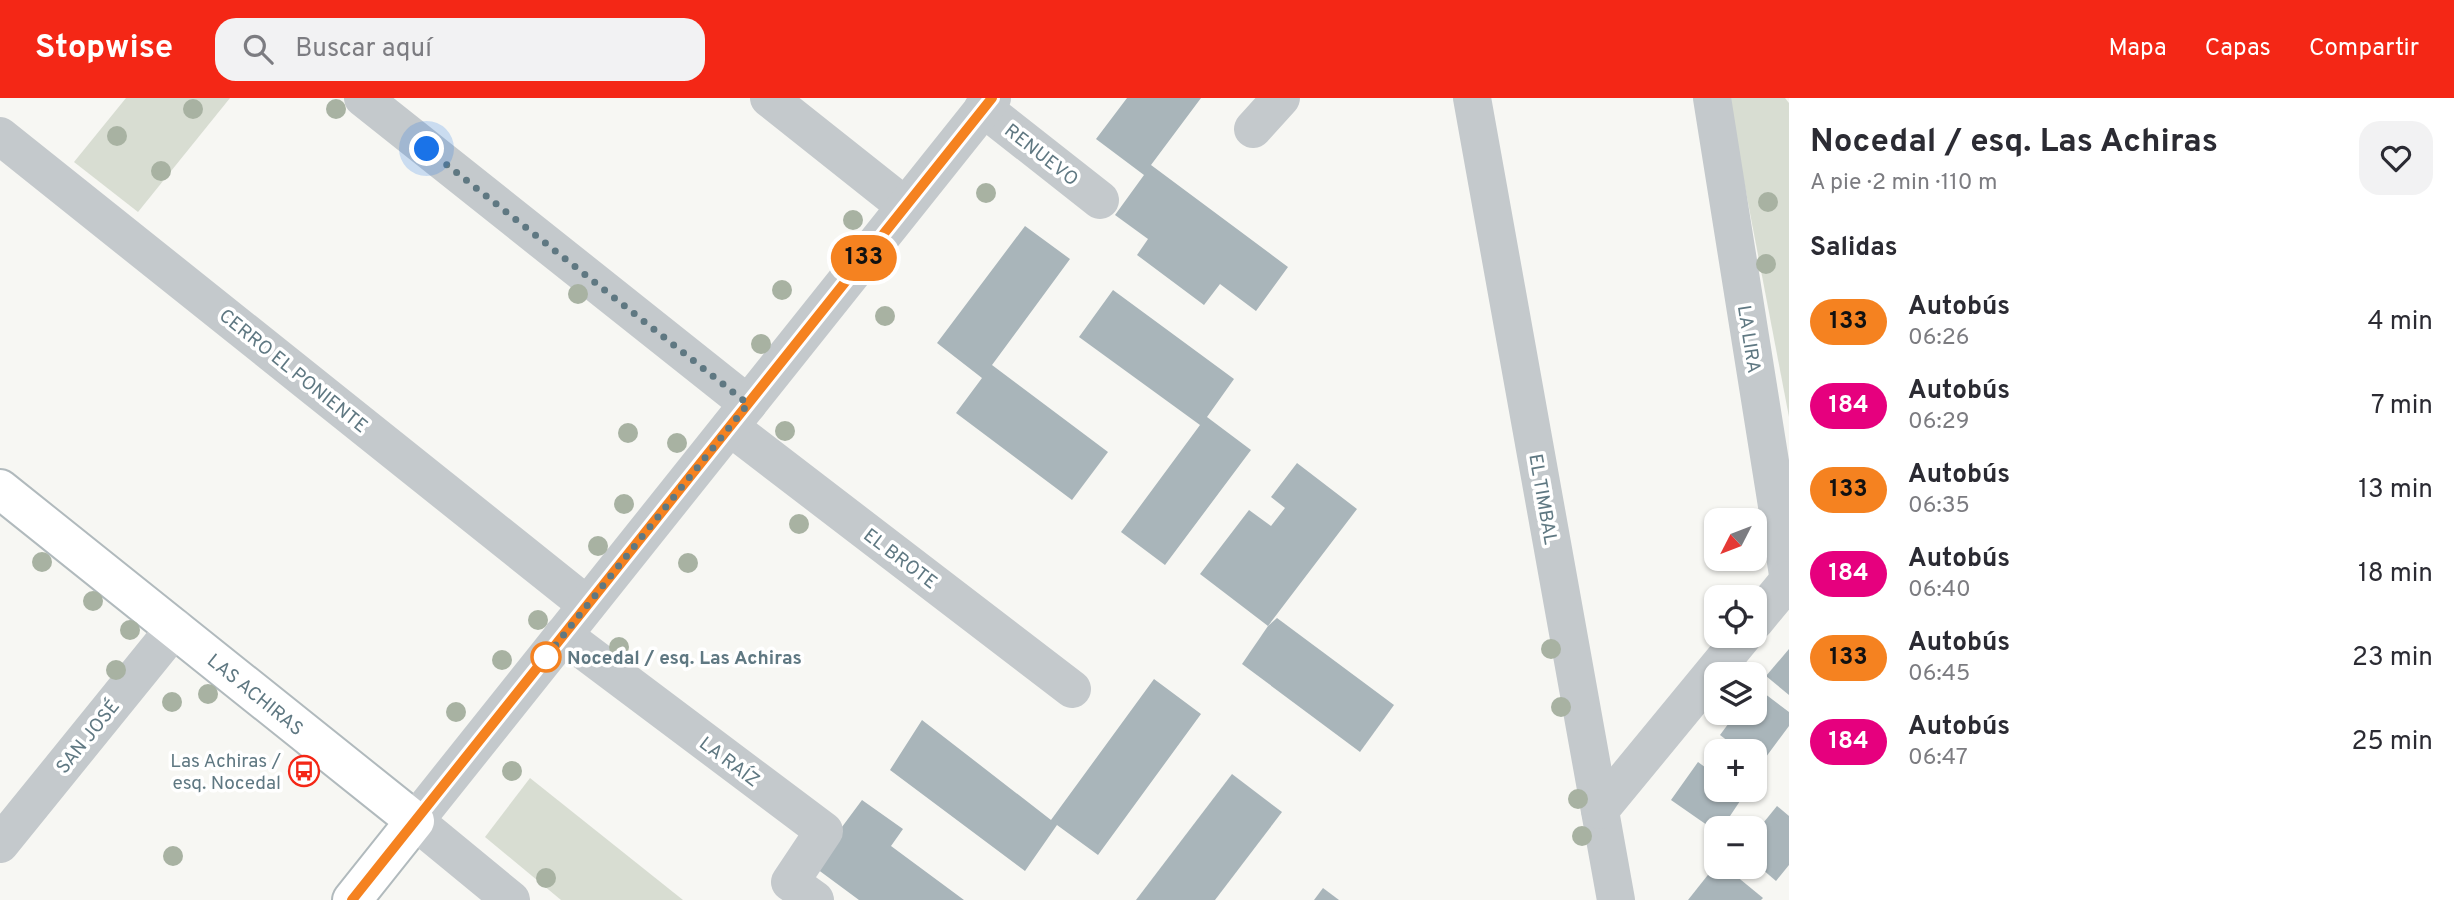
<!DOCTYPE html>
<html lang="es">
<head>
<meta charset="utf-8">
<style>
	:root { --surface:#fff; --page:#f2f2f3; --text:#2b2b33; --muted:#7c7c81; --accent:#f42716 }
	body { margin:0; font-family:Overpass,sans-serif; background:var(--page); color:var(--text); height:100vh; display:flex; flex-direction:column; font-size:26px; white-space:nowrap }
	* { box-sizing:border-box; margin:0 }
	p { font-size:23px; color:var(--muted) }
	.icon { flex:none; width:38px; height:38px; fill:none; stroke:currentColor; stroke-width:2; stroke-linecap:round; stroke-linejoin:round }
	.map { position:relative; flex:1; overflow:hidden }
	.sheet { display:flex; flex-direction:column; background:var(--surface); width:665px }
	.sheet>* { flex:none }
	.badge { padding:0 14px; border-radius:23px; font-size:24px; line-height:46px }
	.needle { width:46px; rotate:228deg }
	.tools { position:absolute; left:1704px; top:410px; display:grid; gap:14px }
	.tools a { display:grid; place-items:center; width:63px; height:63px; border-radius:14px; background:var(--surface); box-shadow:0 2px 5px #0004; font-size:35px }
	.you { position:absolute; width:35px; height:35px; margin:-18px; border:5px solid #fff; border-radius:50%; background:#1a73e8; box-shadow:0 0 0 10px #1a73e833 }
	.map>.badge { position:absolute; translate:-50% -50%; box-shadow:0 0 0 4px #fff }
	h2 { padding:0 21px; font-size:26px; line-height:63px }
	.round { display:grid; place-items:center; flex:none; width:74px; height:74px; border-radius:21px; background:var(--page) }
	.overview { display:flex; align-items:center; justify-content:space-between; height:119px; padding:0 21px }
	h1 { font-size:33px; font-weight:700; line-height:52px }
	ul { padding:0; list-style:none }
	li { display:flex; align-items:center; gap:21px; height:84px; padding:0 21px }
	li div { flex:1 }
	li b { display:block; font-size:26px }
	li em { font-style:normal }
	li .badge { min-width:77px; font-weight:700; text-align:center }
	header { display:flex; align-items:center; gap:42px; box-sizing:border-box; height:98px; padding:0 35px; background:var(--accent); color:#fff }
	header strong { font-size:33px }
	nav { display:flex; gap:38px; margin-inline-start:auto; font-size:24px }
	.search { width:490px; height:63px; background:var(--page); display:flex; align-items:center; gap:18px; box-sizing:border-box; padding:0 24px; border-radius:21px; color:var(--muted); font-size:26px }
	main { display:flex; flex:1; min-height:0 }
	.map>svg:first-child { display:block }
</style>
</head>
<body>
<header>
<strong>Stopwise</strong>
<div class="search"><svg class="icon" aria-label="search" viewBox="0 0 24 24"><circle cx="10" cy="10" r="6"/><path d="M15 15l6 6"/></svg>Buscar aquí</div>
<nav><a>Mapa</a><a>Capas</a><a>Compartir</a></nav>
</header>
<main>
<div class="map">
<svg width="1789" height="802" viewBox="0 0 1789 802">
	<rect width="100%" height="100%" fill="#f7f7f3"/>
	<g fill="#d8ddd2">
		<path d="M126 0H230L138 114 74 64Z"/>
		<path d="M1728 0H1785L1789 5V319Z"/>
		<path d="M530 680 683 802H561L485 739Z"/>
	</g>
	<g fill="#a9b5ba">
		<path d="M1127 0H1201L1151 67 1288 169 1256 213 1220 186 1204 207 1137 157 1148 141 1115 117 1144 77 1096 41Z"/>
		<path d="M1025 128 1070 161 992 267 1108 354 1072 402 956 315 982 280 937 245Z"/>
		<path d="M1113 192 1234 281 1207 319 1251 352 1165 467 1121 434 1200 327 1079 239Z"/>
		<path d="M1297 365 1357 411 1268 528 1200 476 1249 412 1271 428 1285 410 1271 399Z"/>
		<path d="M1277 520 1394 607 1360 654 1242 566 1268 528Z"/>
		<path d="M1789 551V597L1766 578Z"/>
		<path d="M1154 581 1201 616 1098 757 1057 727 1025 773 890 672 922 622 1051 722Z"/>
		<path d="M1756 589 1789 614V628L1760 667 1755 664V653H1741L1720 637 1737 614H1755Z"/>
		<path d="M1698 664 1717 678V691H1736L1744 697 1722 730H1717V734L1671 702Z"/>
		<path d="M1232 676 1282 714 1215 802H1136Z"/>
		<path d="M862 702 903 731 891 748 964 802H859L813 768Z"/>
		<path d="M1777 708 1789 718V767L1776 783 1755 765V735Z"/>
		<path d="M1715 768H1724L1763 800 1761 802H1688Z"/>
		<path d="M1323 790 1339 802H1314Z"/>
	</g>
	<g fill="none" stroke-linecap="round" stroke-linejoin="round">
		<g stroke="#b1babd" stroke-width="42">
			<path id="secondary" d="M0 391 415 723 352 802"/>
		</g>
		<g stroke="#c4c9cc" stroke-width="38">
			<path d="M363 0 748 306"/>
			<path d="M769 0 905 108"/>
			<path d="M1472 0 1616 802"/>
			<path d="M1712 0 1789 483"/>
			<path d="M983 10 1100 102"/>
			<path d="M1253 31 1281 0"/>
			<path d="M0 38 587 507"/>
			<path d="M730 329 1072 591"/>
			<path d="M1755 523 1789 482"/>
			<path d="M563 537 824 733 790 784 815 802"/>
			<path d="M1600 712 1744 537"/>
			<path d="M0 746 175 530"/>
			<path d="M511 802 415 723 992 0"/>
		</g>
		<use href="#secondary" stroke="#fff" stroke-width="38"/>
	</g>
	<g fill="#a8b2a2">
		<circle cx="193" cy="11" r="10"/>
		<circle cx="336" cy="11" r="10"/>
		<circle cx="117" cy="38" r="10"/>
		<circle cx="161" cy="73" r="10"/>
		<circle cx="986" cy="95" r="10"/>
		<circle cx="1768" cy="104" r="10"/>
		<circle cx="853" cy="122" r="10"/>
		<circle cx="1766" cy="166" r="10"/>
		<circle cx="782" cy="192" r="10"/>
		<circle cx="578" cy="196" r="10"/>
		<circle cx="885" cy="218" r="10"/>
		<circle cx="761" cy="246" r="10"/>
		<circle cx="785" cy="333" r="10"/>
		<circle cx="628" cy="335" r="10"/>
		<circle cx="677" cy="345" r="10"/>
		<circle cx="624" cy="406" r="10"/>
		<circle cx="799" cy="426" r="10"/>
		<circle cx="598" cy="448" r="10"/>
		<circle cx="42" cy="464" r="10"/>
		<circle cx="688" cy="465" r="10"/>
		<circle cx="93" cy="503" r="10"/>
		<circle cx="538" cy="522" r="10"/>
		<circle cx="130" cy="532" r="10"/>
		<circle cx="619" cy="549" r="10"/>
		<circle cx="1551" cy="551" r="10"/>
		<circle cx="502" cy="562" r="10"/>
		<circle cx="116" cy="572" r="10"/>
		<circle cx="208" cy="596" r="10"/>
		<circle cx="172" cy="604" r="10"/>
		<circle cx="1561" cy="609" r="10"/>
		<circle cx="456" cy="614" r="10"/>
		<circle cx="512" cy="673" r="10"/>
		<circle cx="1578" cy="701" r="10"/>
		<circle cx="1582" cy="738" r="10"/>
		<circle cx="173" cy="758" r="10"/>
		<circle cx="546" cy="780" r="10"/>
	</g>
	<g fill="none" stroke-linecap="round" stroke-linejoin="round">
		<g stroke="#fff" stroke-width="16">
			<path id="line" d="M352 802 992 0"/>
		</g>
		<use href="#line" stroke="#f58220" stroke-width="10"/>
		<path stroke="#5f7882" stroke-width="7" stroke-dasharray="0 12.6" d="M427 51 748 306 546 559"/>
	</g>
	<defs>
		<g id="bus-ring" transform="scale(1.575)"><circle r="9.5" fill="#fff" stroke="#f42716" stroke-width="1.5"/><path d="M-5-6H5V4H4V6H2V4H-2V6H-4V4H-5ZM-3.5-4V0h7V-4ZM-3.5 1.2v1.5H-2V1.2ZM2 1.2v1.5H3.5V1.2Z" fill="#f42716"/></g>
	</defs>
	<g fill-rule="evenodd">
		<use href="#bus-ring" x="304" y="673"/>
	</g>
	<circle fill="#fff" stroke="#f58220" stroke-width="3.5" cx="546" cy="559" r="14"/>
	<g text-anchor="middle" stroke-width="7" stroke-linejoin="round" paint-order="stroke">
		<g font-size="19" fill="#5f7882" stroke="#fff">
			<text transform="translate(1042 56) rotate(38)" y="7">RENUEVO</text>
			<text transform="translate(1750 241) rotate(81)" y="7">LA LIRA</text>
			<text transform="translate(294 272) rotate(39)" y="7">CERRO EL PONIENTE</text>
			<text transform="translate(1544 401) rotate(80)" y="7">EL TIMBAL</text>
			<text transform="translate(901 460) rotate(37)" y="7">EL BROTE</text>
			<text transform="translate(256 596) rotate(39)" y="7">LAS ACHIRAS</text>
			<text transform="translate(87 638) rotate(-51)" y="7">SAN JOSÉ</text>
			<text transform="translate(730 663) rotate(37)" y="7">LA RAÍZ</text>
		</g>
		<g font-size="19" font-weight="bold" fill="#5f7882" stroke="#fff" text-anchor="start">
			<text x="567" y="566">Nocedal / esq. Las Achiras</text>
		</g>
		<g font-size="19" fill="#5f7882" stroke="#fff" text-anchor="end">
			<text x="281" y="669">Las Achiras /<tspan x="281" dy="22">esq. Nocedal</tspan></text>
		</g>
	</g>
</svg>
<div class="tools">
<a><svg class="needle" viewBox="-14 -14 28 28"><path d="M0-13l5 13h-10z" fill="#e53935"/><path d="M0 13l5-13h-10z" fill="#7c7c81"/></svg></a>
<a><svg class="icon" aria-label="locate" viewBox="0 0 24 24"><circle cx="12" cy="12" r="6"/><path d="M12 2v4M12 18v4M2 12h4M18 12h4"/></svg></a>
<a><svg class="icon" aria-label="layers" viewBox="0 0 24 24"><path d="M12 4l9 5-9 5-9-5zM3 14l9 5 9-5"/></svg></a>
<a>+</a>
<a>−</a>
</div>
<div class="you" style="left:427px;top:51px"></div>
<b class="badge" style="left:864px;top:160px;background:#f58220;color:#111">133</b>
</div>
<section class="sheet">
<div class="overview"><div><h1>Nocedal / esq. Las Achiras</h1><p>A pie · 2 min · 110 m</p></div><a class="round"><svg class="icon" aria-label="heart" viewBox="0 0 24 24"><path d="M12 20l-8-8c-3-5 5-10 8-4 3-6 11-1 8 4z"/></svg></a></div>
<h2>Salidas</h2>
<ul>
<li><span class="badge" style="background:#f58220;color:#111">133</span><div><b>Autobús</b><p>06:26</p></div><em>4 min</em></li>
<li><span class="badge" style="background:#e6007e;color:#fff">184</span><div><b>Autobús</b><p>06:29</p></div><em>7 min</em></li>
<li><span class="badge" style="background:#f58220;color:#111">133</span><div><b>Autobús</b><p>06:35</p></div><em>13 min</em></li>
<li><span class="badge" style="background:#e6007e;color:#fff">184</span><div><b>Autobús</b><p>06:40</p></div><em>18 min</em></li>
<li><span class="badge" style="background:#f58220;color:#111">133</span><div><b>Autobús</b><p>06:45</p></div><em>23 min</em></li>
<li><span class="badge" style="background:#e6007e;color:#fff">184</span><div><b>Autobús</b><p>06:47</p></div><em>25 min</em></li>
</ul>
</section>
</main>
</body>
</html>
